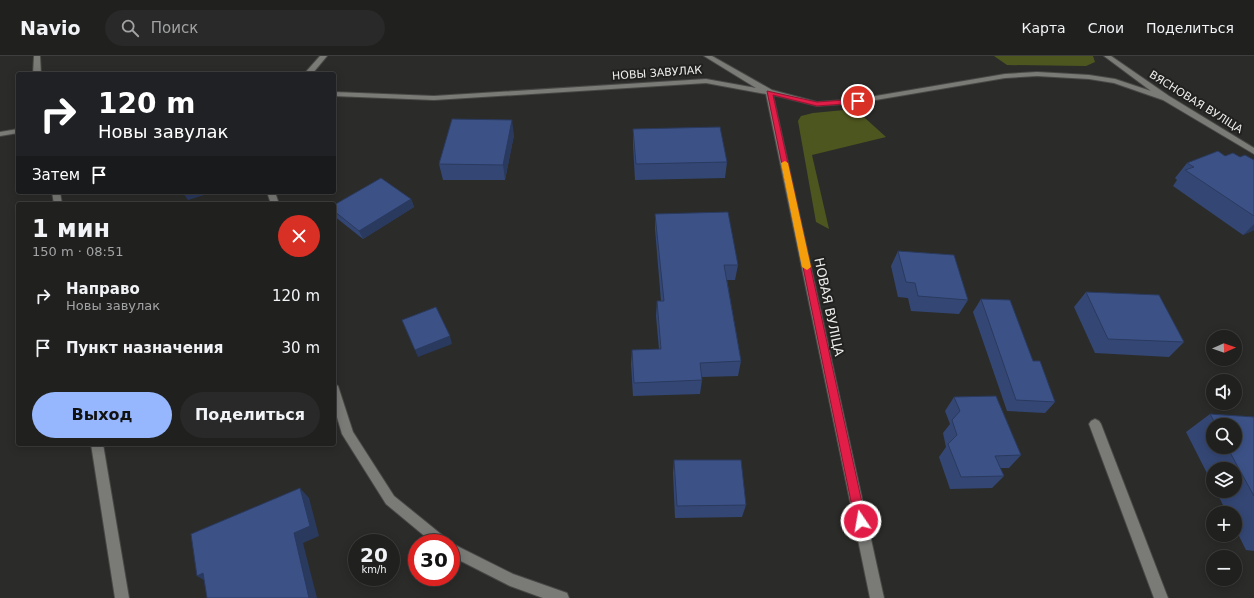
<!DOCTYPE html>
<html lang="ru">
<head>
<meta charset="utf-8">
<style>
  body { margin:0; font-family:"DejaVu Sans",sans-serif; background:#282928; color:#f1f3f6; height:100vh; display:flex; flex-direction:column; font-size:15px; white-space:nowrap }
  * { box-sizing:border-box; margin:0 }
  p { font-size:13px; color:#a2a3a4 }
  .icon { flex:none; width:22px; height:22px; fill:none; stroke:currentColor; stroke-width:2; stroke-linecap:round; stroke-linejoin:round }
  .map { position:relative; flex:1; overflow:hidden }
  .drawer { position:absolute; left:16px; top:146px; width:320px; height:244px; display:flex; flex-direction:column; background:#20211f; border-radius:4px; box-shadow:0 2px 10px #0003,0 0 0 1px #3d3e3d }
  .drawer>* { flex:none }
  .guide { position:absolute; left:16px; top:16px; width:320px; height:122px; border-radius:4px; box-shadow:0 2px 10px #0003,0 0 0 1px #3d3e3d; background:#202124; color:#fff; overflow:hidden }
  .needle { width:26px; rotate:88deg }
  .controls { position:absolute; left:1206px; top:274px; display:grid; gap:8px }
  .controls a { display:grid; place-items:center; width:36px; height:36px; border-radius:50%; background:#20211f; box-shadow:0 2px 10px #0003,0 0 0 1px #3d3e3d; font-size:20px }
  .speed { position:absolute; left:348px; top:478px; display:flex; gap:8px; font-size:20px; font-weight:700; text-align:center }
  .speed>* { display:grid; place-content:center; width:52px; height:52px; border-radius:50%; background:#20211f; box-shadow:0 2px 10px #0003,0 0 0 1px #3d3e3d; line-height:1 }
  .speed small { font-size:10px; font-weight:400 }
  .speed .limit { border:6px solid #d22; background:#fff; color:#111 }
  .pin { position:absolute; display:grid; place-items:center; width:34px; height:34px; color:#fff; margin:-17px; border:2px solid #fff; border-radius:50%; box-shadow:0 1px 4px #0007 }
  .me { position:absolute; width:44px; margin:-22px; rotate:348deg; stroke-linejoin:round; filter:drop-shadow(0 0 3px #0008) }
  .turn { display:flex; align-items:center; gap:14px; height:84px; padding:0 16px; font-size:18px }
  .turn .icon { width:52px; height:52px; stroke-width:2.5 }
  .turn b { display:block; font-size:28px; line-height:34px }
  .then { display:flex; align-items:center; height:38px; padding:0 16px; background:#0003; gap:8px; font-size:15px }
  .round { display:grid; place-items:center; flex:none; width:42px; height:42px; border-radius:21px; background:#282928 }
  .head { display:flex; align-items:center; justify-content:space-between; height:68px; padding:0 16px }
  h1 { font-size:24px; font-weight:700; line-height:30px }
  .action { display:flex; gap:8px; margin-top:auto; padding:8px 16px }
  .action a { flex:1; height:46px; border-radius:24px; background:#96b6fd; color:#111; font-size:16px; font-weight:700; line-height:46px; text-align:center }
  .action a+a { background:#282928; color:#f1f3f6 }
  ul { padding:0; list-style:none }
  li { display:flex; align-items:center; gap:12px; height:52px; padding:0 16px }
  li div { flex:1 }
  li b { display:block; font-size:15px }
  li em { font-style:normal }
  header { display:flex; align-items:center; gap:24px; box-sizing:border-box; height:56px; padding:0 20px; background:#20211f; border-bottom:1px solid #3d3e3d }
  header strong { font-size:19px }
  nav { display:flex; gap:22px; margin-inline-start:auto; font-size:14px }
  .search { width:280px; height:36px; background:#282928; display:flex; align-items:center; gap:10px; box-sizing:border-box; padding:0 14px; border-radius:22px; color:#a2a3a4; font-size:15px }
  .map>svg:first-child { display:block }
  .green { fill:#4e561f }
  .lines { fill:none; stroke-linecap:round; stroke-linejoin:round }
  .service-casing { stroke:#484846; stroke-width:2 }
  .minor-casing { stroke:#484846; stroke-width:2 }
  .service { fill:#7a7b77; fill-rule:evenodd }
  .minor { fill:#7a7b77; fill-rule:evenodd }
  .wall { fill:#344774; fill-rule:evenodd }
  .shaded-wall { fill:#2a395e }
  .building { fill:#3c5287; stroke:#2a395e }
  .route { fill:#e11d48; stroke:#92132f }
  .slow { fill:#f59e0b }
  .labels { text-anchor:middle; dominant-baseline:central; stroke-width:4; stroke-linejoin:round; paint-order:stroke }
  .far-street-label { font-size:11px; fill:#ededeb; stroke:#21221f }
  .street-label { font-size:13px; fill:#ededeb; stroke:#21221f }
</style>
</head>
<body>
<header>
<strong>Navio</strong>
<div class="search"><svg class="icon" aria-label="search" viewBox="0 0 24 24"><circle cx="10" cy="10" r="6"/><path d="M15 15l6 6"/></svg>Поиск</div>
<nav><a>Карта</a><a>Слои</a><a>Поделиться</a></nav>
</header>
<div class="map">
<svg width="1254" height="542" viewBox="0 0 1254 542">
  <rect width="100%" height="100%" fill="#2b2c29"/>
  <path class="green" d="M994,0h99l2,6 -9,4 -79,-1z
    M855,53l31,28 -74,18 17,74 -13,-7 -18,-101 3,-5 12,-3z"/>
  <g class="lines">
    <g class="service-casing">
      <path id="service" d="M320,0h7l-15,18h-8z
        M267,136h8l4,12h-8z
        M334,328l4,2 1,3 14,43 41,64 53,43 2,4h-16l-47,-39 -44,-70 -8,-27z
        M1095,363l4,2 2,3 67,174h-14l-65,-174 2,-3z
        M450,487h1l62,31 54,19 2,5h-26l-33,-12 -59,-30z"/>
    </g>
    <g class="minor-casing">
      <path id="minor" d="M34,0h6l1,18h-8z
        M704,0h8l60,34 45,12 41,-3 147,-25 32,-2 52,3 26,4 36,12 -47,-35h7l58,40 85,52v6l-91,-54 -49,-17 -25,-4 -52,-3 -32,2 -147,25 -41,3 -44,-11 111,503h-14l-104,-504 -60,-11 -272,17 -100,-4v-4l100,4 272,-17 50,9z
        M18,73v4l-18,3v-4z
        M52,136h8l2,12h-8z
        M91,388h12l26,154h-14z"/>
    </g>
    <use href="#service" class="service"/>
    <use href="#minor" class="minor"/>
  </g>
  <path class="wall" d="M633,73l94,33 -2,16 -90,2 -2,-35z
    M514,79l-9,45h-62l-4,-16z
    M1225,100l15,1 14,3v70l-11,5 -70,-49 4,-6 -2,-2 12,-15z
    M411,143l3,8 -51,32 -29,-23v-11z
    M655,158l83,51 -3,15h-8l14,81 -3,15 -36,1v3l-2,14 -67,2 -2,-32 1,-14 27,-1 -3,-33 1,-15h4l-6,-72z
    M898,195l70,49 -9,14 -48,-3 -3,-13 -10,-1 -7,-31z
    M1086,236l98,50 -15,15 -74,-4 -21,-46z
    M981,243l52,62 22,41 -10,11 -38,-2 -34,-99z
    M954,341l67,58 -12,13h-9l4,8 -12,12 -42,1 -11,-32 7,-10 -3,-14 7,-9 -5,-13z
    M1210,358l44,3v134l-8,-1 -11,-22v-15h-8l-11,-22h19v-22h-22v16l-27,-53zM1213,369h22v22h-22z
    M674,404l72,45 -4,12 -67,1 -2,-45z"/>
  <path class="shaded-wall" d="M512,64l2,15 -9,45 -2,-15z
    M182,136h32l-26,8z
    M411,143l3,8 -51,32 -4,-8z
    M1254,168v6l-11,5z
    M450,280l2,8 -34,13 -3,-7z
    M300,432l9,10 10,38 -16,7 14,55h-8l-15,-65z
    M203,517l7,11 -13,-8z"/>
  <path class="building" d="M452,63l60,1 -9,45 -64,-1z
    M720,71l7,35 -91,2 -3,-35z
    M1218,95l7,5 8,-3 7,4 5,-2 9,5v56l-69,-46 9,-3 -7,-4z
    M381,122l30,21 -52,32 -25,-20v-6z
    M728,156l10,53h-14l17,96 -41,2 2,17 -68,3 -2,-33 29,-1 -4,-48h7l-9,-87z
    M898,195l56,4 14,45 -50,-4 -3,-13 -9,-1z
    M1086,236l73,3 25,47 -76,-3z
    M981,243l29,1 23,61h7l15,41 -39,-2z
    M436,251l14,29 -35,14 -13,-30z
    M996,340l25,59 -26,1 9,20 -43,1 -13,-33 9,-9 -5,-15 8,-9 -6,-14z
    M1210,358l44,3v79l-27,-49h8v-22h-19z
    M674,404h67l5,45 -69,1z
    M300,432l10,38 -16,7 15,65h-102l-4,-25 -6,3 -6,-42z"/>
  <path class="route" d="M767,35l50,11 41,-3 4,2 -4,2 -41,3 -44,-11 93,426 -1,4 -4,2 -4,-2 -2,-4z"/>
  <path class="slow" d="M785,105l3,2 23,104 -4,3 -5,-3 -21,-104z"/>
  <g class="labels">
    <g class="far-street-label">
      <text transform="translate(657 17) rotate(-4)">НОВЫ ЗАВУЛАК</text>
      <text transform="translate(1196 46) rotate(32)">ВЯСНОВАЯ ВУЛІЦА</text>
    </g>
    <g class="street-label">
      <text transform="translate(829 251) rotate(78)">НОВАЯ ВУЛІЦА</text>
    </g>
  </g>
</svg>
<div class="controls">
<a><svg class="needle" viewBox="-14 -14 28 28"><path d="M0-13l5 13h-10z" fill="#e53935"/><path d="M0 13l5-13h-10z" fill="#a2a3a4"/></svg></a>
<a><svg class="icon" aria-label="sound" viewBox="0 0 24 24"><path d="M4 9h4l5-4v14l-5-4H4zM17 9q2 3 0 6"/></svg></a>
<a><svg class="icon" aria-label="search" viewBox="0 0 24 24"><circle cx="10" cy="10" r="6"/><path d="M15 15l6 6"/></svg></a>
<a><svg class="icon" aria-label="layers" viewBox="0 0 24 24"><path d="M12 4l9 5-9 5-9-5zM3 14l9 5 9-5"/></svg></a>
<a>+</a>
<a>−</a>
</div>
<div class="speed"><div>20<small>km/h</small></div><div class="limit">30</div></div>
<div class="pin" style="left:858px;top:45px;background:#d93025"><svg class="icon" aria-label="arrive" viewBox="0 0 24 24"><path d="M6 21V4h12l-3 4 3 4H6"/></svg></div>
<svg class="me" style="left:861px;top:465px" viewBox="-20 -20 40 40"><circle r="17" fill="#e11d48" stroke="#fff" stroke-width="3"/><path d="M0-11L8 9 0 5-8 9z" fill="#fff"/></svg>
<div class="guide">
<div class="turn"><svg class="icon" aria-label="right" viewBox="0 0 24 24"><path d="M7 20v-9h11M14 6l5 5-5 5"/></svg><div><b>120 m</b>Новы завулак</div></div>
<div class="then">Затем<svg class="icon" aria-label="arrive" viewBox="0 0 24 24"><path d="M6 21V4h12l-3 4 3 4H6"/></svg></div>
</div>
<section class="drawer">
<div class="head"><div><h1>1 мин</h1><p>150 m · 08:51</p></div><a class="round" style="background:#d93025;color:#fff"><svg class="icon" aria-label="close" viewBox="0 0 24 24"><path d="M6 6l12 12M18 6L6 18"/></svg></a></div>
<ul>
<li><svg class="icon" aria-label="right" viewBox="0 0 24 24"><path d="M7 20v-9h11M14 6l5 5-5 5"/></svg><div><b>Направо</b><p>Новы завулак</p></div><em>120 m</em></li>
<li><svg class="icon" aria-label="arrive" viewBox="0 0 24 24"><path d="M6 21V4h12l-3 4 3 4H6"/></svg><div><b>Пункт назначения</b></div><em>30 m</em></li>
</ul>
<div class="action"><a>Выход</a><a>Поделиться</a></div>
</section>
</div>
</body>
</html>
